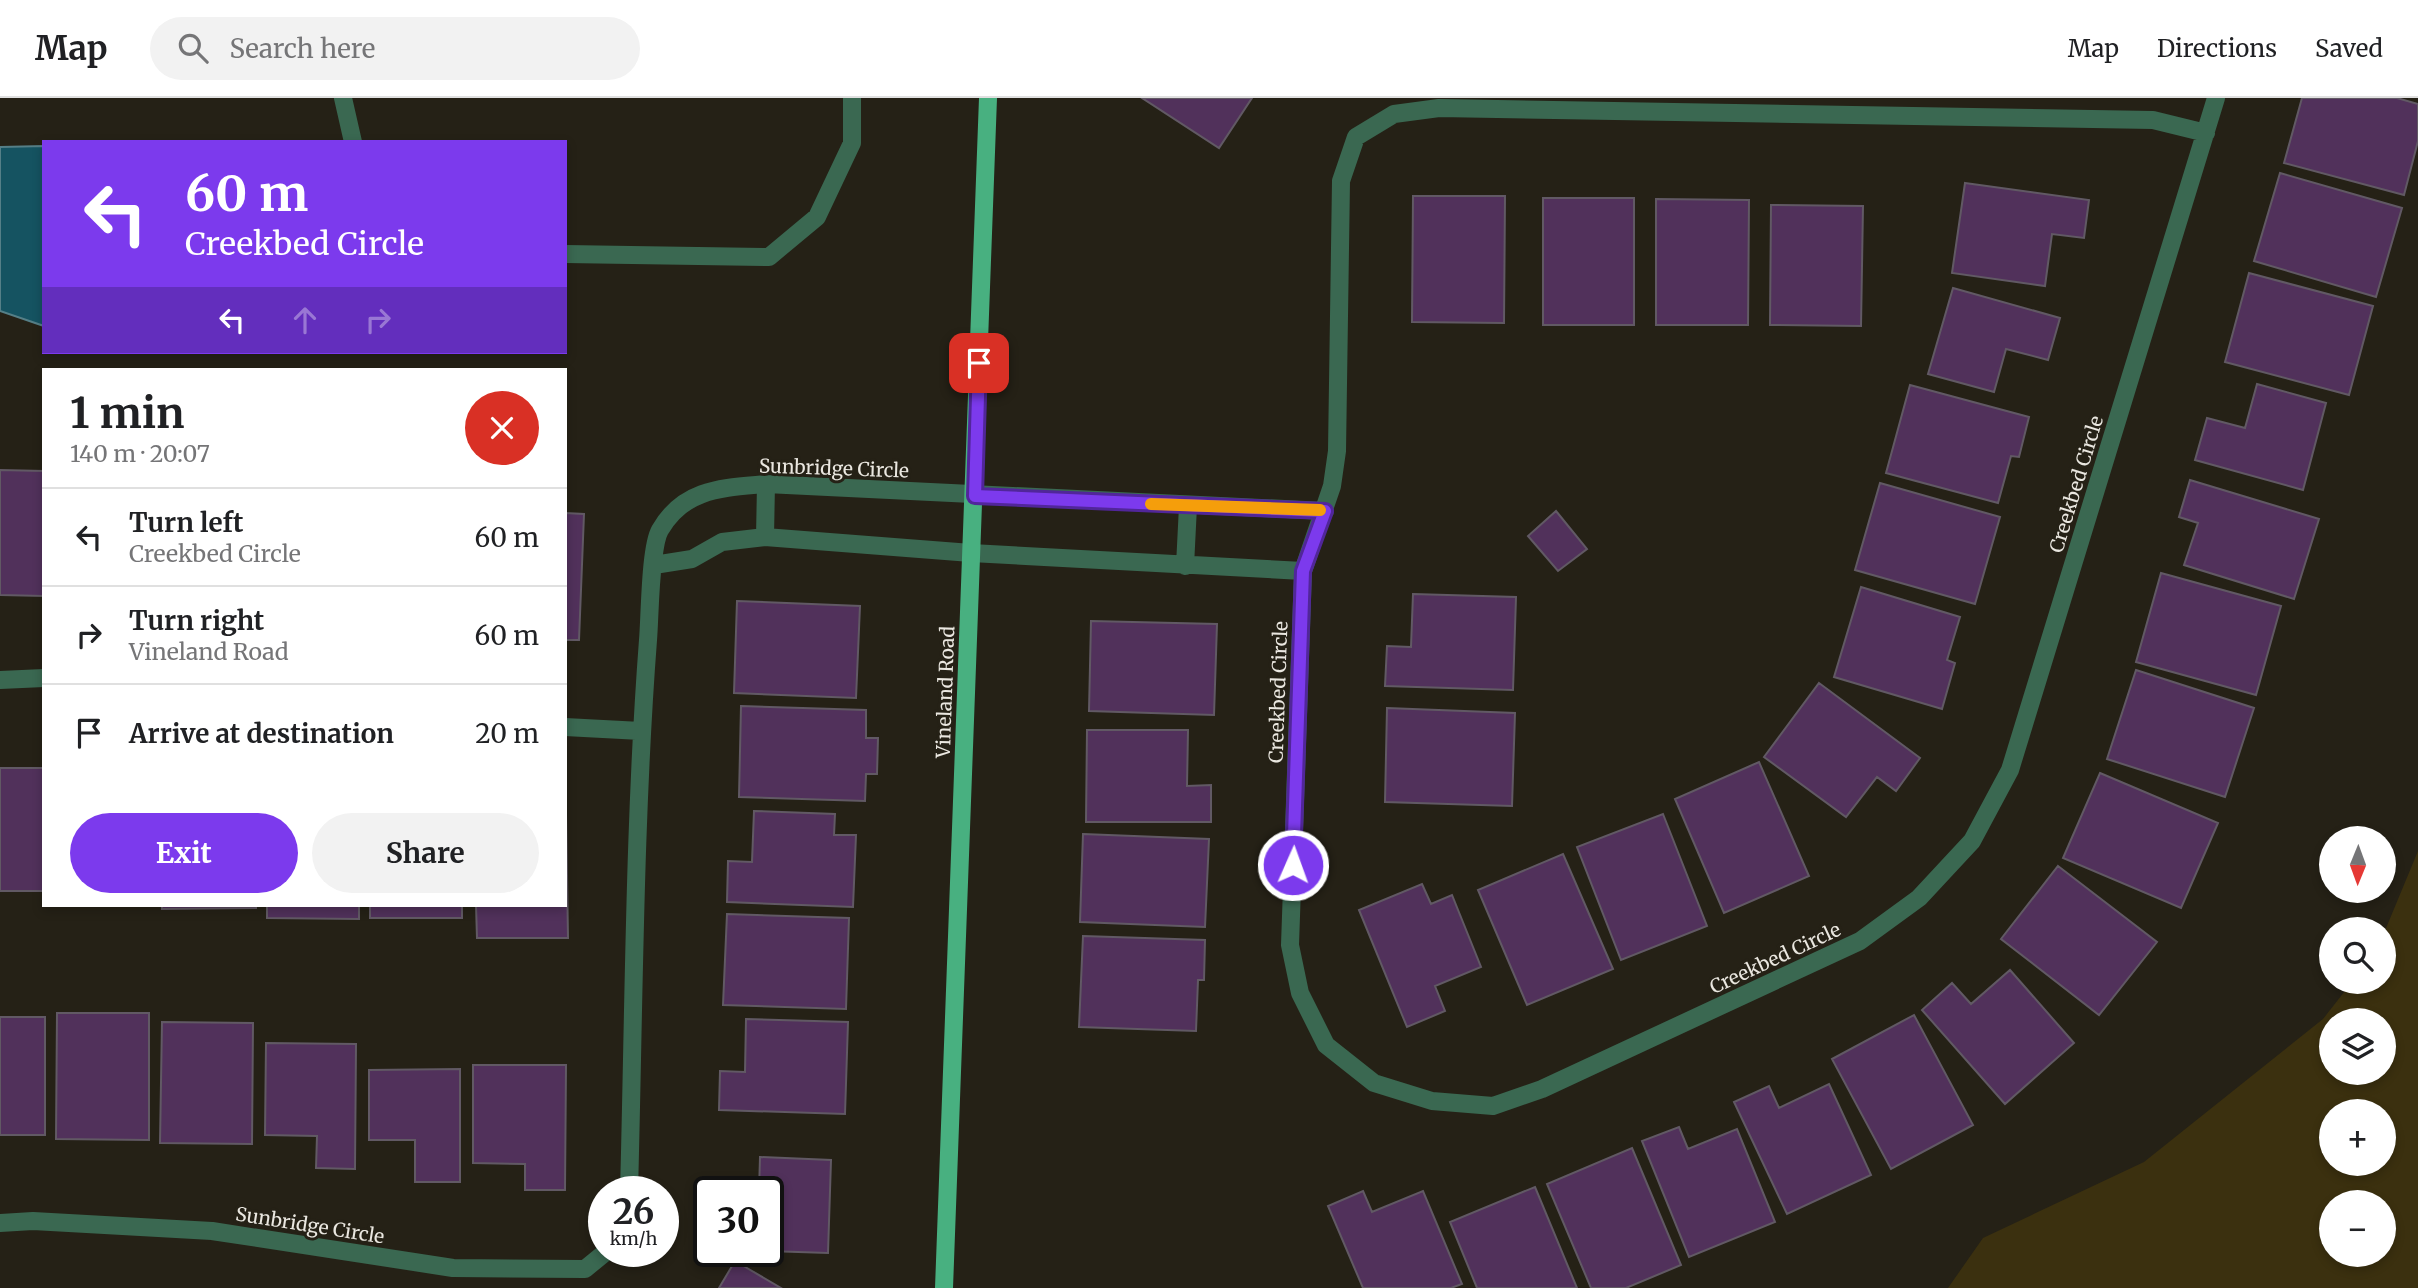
<!DOCTYPE html>
<html lang="en">
<head>
<meta charset="utf-8">
<style>
  body { margin:0; font-family:Merriweather,serif; background:#f2f2f2; color:#202124; height:100vh; display:flex; flex-direction:column; font-size:26px; white-space:nowrap }
  * { box-sizing:border-box; margin:0 }
  p { font-size:23px; color:#757577 }
  .icon { flex:none; width:38px; height:38px; fill:none; stroke:currentColor; stroke-width:2; stroke-linecap:round; stroke-linejoin:round }
  .map { position:relative; flex:1; overflow:hidden }
  .details { position:absolute; left:42px; top:270px; width:525px; height:539px; display:flex; flex-direction:column; background:#fff; border-radius:0px; box-shadow:0 4px 10px #0003 }
  .details>* { flex:none }
  .top-card { position:absolute; left:42px; top:42px; width:525px; height:214px; border-radius:0px; box-shadow:0 4px 10px #0003; background:#7c3aed; color:#fff; overflow:hidden }
  .needle { width:46px; rotate:181deg }
  .tools { position:absolute; left:2319px; top:728px; display:grid; gap:14px }
  .tools a { display:grid; place-items:center; width:77px; height:77px; border-radius:50%; background:#fff; box-shadow:0 4px 10px #0003; font-size:35px }
  .speed { position:absolute; left:588px; top:1078px; display:flex; gap:14px; font-size:35px; font-weight:700; text-align:center }
  .speed>* { display:grid; place-content:center; width:91px; height:91px; border-radius:50%; background:#fff; box-shadow:0 4px 10px #0003; line-height:1 }
  .speed small { font-size:18px; font-weight:400 }
  .speed .limit { border:4px solid #111; border-radius:10px; background:#fff; color:#111 }
  .pin { position:absolute; display:grid; place-items:center; width:60px; height:60px; color:#fff; margin:-30px; border-radius:14px; box-shadow:0 4px 10px #0006 }
  .me { position:absolute; width:77px; margin:-38px; rotate:2deg; stroke-linejoin:round; filter:drop-shadow(0 0 5px #0008) }
  .turn { display:flex; align-items:center; gap:24px; height:147px; padding:0 28px; font-size:32px }
  .turn .icon { width:91px; height:91px; stroke-width:2.5 }
  .turn b { display:block; font-size:49px; line-height:60px }
  .lanes { display:flex; align-items:center; height:66px; padding:0 28px; background:#0003; justify-content:center; gap:35px; direction:ltr }
  .lanes .off { opacity:.35 }
  .round { display:grid; place-items:center; flex:none; width:74px; height:74px; border-radius:37px; background:#f2f2f2 }
  .summary { display:flex; align-items:center; justify-content:space-between; height:119px; padding:0 28px }
  h1 { font-size:42px; font-weight:700; line-height:52px }
  .primary-button { display:flex; gap:14px; margin-top:auto; padding:14px 28px }
  .primary-button a { flex:1; height:80px; border-radius:42px; background:#7c3aed; color:#fff; font-size:28px; font-weight:700; line-height:80px; text-align:center }
  .primary-button a+a { background:#f2f2f2; color:#202124 }
  ul { padding:0; list-style:none }
  li { display:flex; align-items:center; gap:21px; height:98px; padding:0 28px; border-top:2px solid #e0e0e0 }
  li div { flex:1 }
  li b { display:block; font-size:26px }
  li em { font-style:normal }
  header { display:flex; align-items:center; gap:42px; box-sizing:border-box; height:98px; padding:0 35px; background:#fff; border-bottom:2px solid #e0e0e0 }
  header strong { font-size:33px }
  nav { display:flex; gap:38px; margin-inline-start:auto; font-size:24px }
  .search { width:490px; height:63px; background:#f2f2f2; display:flex; align-items:center; gap:18px; box-sizing:border-box; padding:0 24px; border-radius:38px; color:#757577; font-size:26px }
  .map>svg:first-child { display:block }
  .green { fill:#3b300f; fill-rule:evenodd }
  .water { fill:#155361; stroke:#557f87; stroke-width:2 }
  .building { fill:#51315b; stroke:#615964; stroke-width:2 }
  .lines { fill:none; stroke-linecap:round; stroke-linejoin:round }
  .minor { stroke:#3a6851; stroke-width:18 }
  .major { stroke:#48b080; stroke-width:18 }
  .route-casing { stroke:#51269a; stroke-width:18 }
  .route { stroke:#7c3aed; stroke-width:12 }
  .slow { stroke:#f59e0b; stroke-width:12 }
  .labels { text-anchor:middle; dominant-baseline:central; stroke-width:6; stroke-linejoin:round; paint-order:stroke }
  .street-label { font-size:19px; fill:#eae7e0; stroke:#252116 }
</style>
</head>
<body>
<header>
<strong>Map</strong>
<div class="search"><svg class="icon" aria-label="search" viewBox="0 0 24 24"><circle cx="10" cy="10" r="6"/><path d="M15 15l6 6"/></svg>Search here</div>
<nav><a>Map</a><a>Directions</a><a>Saved</a></nav>
</header>
<div class="map">
<svg width="2418" height="1190" viewBox="0 0 2418 1190">
  <rect width="100%" height="100%" fill="#252116"/>
  <path class="green" d="M2418,753v437h-470l35,-50 161,-76 179,-143 29,-37h32v-49zM2331,922h53v53h-53zM2331,1013h53v53h-53zM2384,1104v53h-53v-53z"/>
  <path class="water" d="M44,48v180l-44,-15v-164z"/>
  <path class="building" d="M1142,0h110l-33,50z
    M2302,0h95l21,6v37l-14,54 -120,-32z
    M2280,75l122,35 -26,89 -122,-36z
    M1965,85l124,17 -5,38 -32,-4 -7,52 -93,-13z
    M1413,98h92l-1,127 -92,-1z
    M1543,100h91v127h-91z
    M1656,101l93,1 -1,125h-92z
    M1771,107l92,1 -2,120 -91,-1z
    M2249,175l124,33 -24,89 -124,-33z
    M1953,190l107,30 -12,42 -42,-11 -12,43 -66,-18z
    M2257,286l69,19 -23,87 -108,-30 12,-42 38,10z
    M1910,287l119,32 -10,40 -8,-1 -13,47 -112,-30z
    M0,372l44,1v125l-44,-1z
    M2190,382l129,39 -25,80 -110,-34 14,-42 -19,-6z
    M1880,385l120,34 -25,87 -120,-34z
    M1556,413l31,38 -29,22 -30,-35z
    M565,415l19,1 -5,126h-14z
    M2161,475l120,33 -25,89 -120,-33z
    M1861,489l99,30 -13,43 8,3 -13,46 -108,-32z
    M1413,496l103,3 -3,93 -128,-4 2,-40 24,1z
    M737,503l123,5 -4,92 -122,-5z
    M1091,523l126,3 -3,91 -125,-4z
    M2136,572l118,38 -29,89 -118,-38z
    M1819,585l101,75 -24,33 -19,-14 -31,40 -82,-60z
    M741,608l125,4v28h12l-1,36h-11l-1,27 -126,-4z
    M1387,610l128,5 -3,93 -127,-4z
    M1087,632h101l-1,56 24,-1v37h-125z
    M1759,664l50,114 -85,37 -49,-114z
    M0,670h44v123h-44z
    M2100,675l118,50 -37,85 -118,-50z
    M754,713l81,3 -1,21h22l-3,72 -126,-5 1,-41 24,1z
    M566,715l2,125h-91l-1,-33h89z
    M1663,716l44,112 -86,34 -44,-113z
    M1083,736l126,5 -4,88 -125,-5z
    M1563,756l50,115 -86,36 -49,-115z
    M2058,768l99,76 -58,73 -98,-76z
    M1422,786l9,20 21,-9 29,72 -46,19 10,25 -38,16 -48,-117z
    M162,807h94v3l-94,1z
    M267,807h92v14l-92,-1z
    M370,807h92v13h-92z
    M727,816l122,4 -3,91 -123,-4z
    M1083,838l122,4 -1,40h-6l-2,51 -117,-4z
    M2010,872l64,73 -69,61 -83,-94 30,-27 19,21z
    M57,915h92v127l-93,-1z
    M1914,917l59,110 -82,44 -59,-110z
    M0,919h45v118h-45z
    M746,921l102,3 -3,92 -126,-4 1,-39 25,1z
    M162,924l91,1 -1,121 -92,-1z
    M266,945l90,1 -1,125 -39,-1 1,-32 -52,-1z
    M473,967h93l-1,125h-40v-26l-52,-1z
    M460,971v113h-45v-42h-46v-70z
    M1829,986l42,91 -84,39 -53,-112 35,-16 10,22z
    M1679,1029l9,22 49,-20 38,93 -86,35 -47,-116z
    M1632,1050l49,117 -55,23h-35l-44,-104z
    M760,1059l71,3 -3,93 -60,-2v-59h-9z
    M1535,1089l42,101h-100l-27,-66z
    M1363,1093l9,21 51,-21 39,93 -11,4h-88l-35,-82z
    M735,1163l46,27h-62z"/>
  <g class="lines">
    <path class="minor" d="M343,0l10,44
      M2206,35l-53,-13 -714,-12 -45,6 -38,23 -15,44 -4,270 -5,35 -29,85 -13,374 10,48 26,52 48,38 58,18 61,5 49,-17 318,-148 59,-43 53,-57 38,-71 206,-672
      M565,156l204,3 48,-40 35,-74v-45
      M765,439l1,-53
      M654,467l38,-6 30,-17 43,-5 206,16 332,18
      M1185,468l3,-60
      M0,582l44,-2
      M565,629l76,4
      M629,1094c5,-184 5,-368 19,-552 2,-23 2,-93 12,-110 24,-42 63,-42 106,-46l559,27
      M0,1125l33,-2 179,10 241,37 132,1 22,-18"/>
    <path class="major" d="M944,1190l44,-1190"/>
  </g>
  <g class="lines">
    <g class="route-casing">
      <path id="route" d="M979,265l-4,133 350,15 -22,60 -10,294"/>
    </g>
    <use href="#route" class="route"/>
    <path class="slow" d="M1151,406l169,6"/>
  </g>
  <g class="labels">
    <g class="street-label">
      <text transform="translate(834 370) rotate(2)">Sunbridge Circle</text>
      <text transform="translate(2076 386) rotate(-73)">Creekbed Circle</text>
      <text transform="translate(945 594) rotate(-88)">Vineland Road</text>
      <text transform="translate(1278 594) rotate(-88)">Creekbed Circle</text>
      <text transform="translate(1775 860) rotate(-25)">Creekbed Circle</text>
      <text transform="translate(310 1127) rotate(9)">Sunbridge Circle</text>
    </g>
  </g>
</svg>
<div class="tools">
<a><svg class="needle" viewBox="-14 -14 28 28"><path d="M0-13l5 13h-10z" fill="#e53935"/><path d="M0 13l5-13h-10z" fill="#757577"/></svg></a>
<a><svg class="icon" aria-label="search" viewBox="0 0 24 24"><circle cx="10" cy="10" r="6"/><path d="M15 15l6 6"/></svg></a>
<a><svg class="icon" aria-label="layers" viewBox="0 0 24 24"><path d="M12 4l9 5-9 5-9-5zM3 14l9 5 9-5"/></svg></a>
<a>+</a>
<a>−</a>
</div>
<div class="speed"><div>26<small>km/h</small></div><div class="limit">30</div></div>
<div class="pin" style="left:979px;top:265px;background:#d93025"><svg class="icon" aria-label="arrive" viewBox="0 0 24 24"><path d="M6 21V4h12l-3 4 3 4H6"/></svg></div>
<svg class="me" style="left:1293px;top:767px" viewBox="-20 -20 40 40"><circle r="17" fill="#7c3aed" stroke="#fff" stroke-width="3"/><path d="M0-11L8 9 0 5-8 9z" fill="#fff"/></svg>
<div class="top-card">
<div class="turn"><svg class="icon" aria-label="left" viewBox="0 0 24 24"><path d="M17 20v-9H6M10 6l-5 5 5 5"/></svg><div><b>60 m</b>Creekbed Circle</div></div>
<div class="lanes"><svg class="icon" aria-label="left" viewBox="0 0 24 24"><path d="M17 20v-9H6M10 6l-5 5 5 5"/></svg><svg class="icon off" aria-label="ahead" viewBox="0 0 24 24"><path d="M12 20V5M6 11l6-6 6 6"/></svg><svg class="icon off" aria-label="right" viewBox="0 0 24 24"><path d="M7 20v-9h11M14 6l5 5-5 5"/></svg></div>
</div>
<section class="details">
<div class="summary"><div><h1>1 min</h1><p>140 m · 20:07</p></div><a class="round" style="background:#d93025;color:#fff"><svg class="icon" aria-label="close" viewBox="0 0 24 24"><path d="M6 6l12 12M18 6L6 18"/></svg></a></div>
<ul>
<li><svg class="icon" aria-label="left" viewBox="0 0 24 24"><path d="M17 20v-9H6M10 6l-5 5 5 5"/></svg><div><b>Turn left</b><p>Creekbed Circle</p></div><em>60 m</em></li>
<li><svg class="icon" aria-label="right" viewBox="0 0 24 24"><path d="M7 20v-9h11M14 6l5 5-5 5"/></svg><div><b>Turn right</b><p>Vineland Road</p></div><em>60 m</em></li>
<li><svg class="icon" aria-label="arrive" viewBox="0 0 24 24"><path d="M6 21V4h12l-3 4 3 4H6"/></svg><div><b>Arrive at destination</b></div><em>20 m</em></li>
</ul>
<div class="primary-button"><a>Exit</a><a>Share</a></div>
</section>
</div>
</body>
</html>
